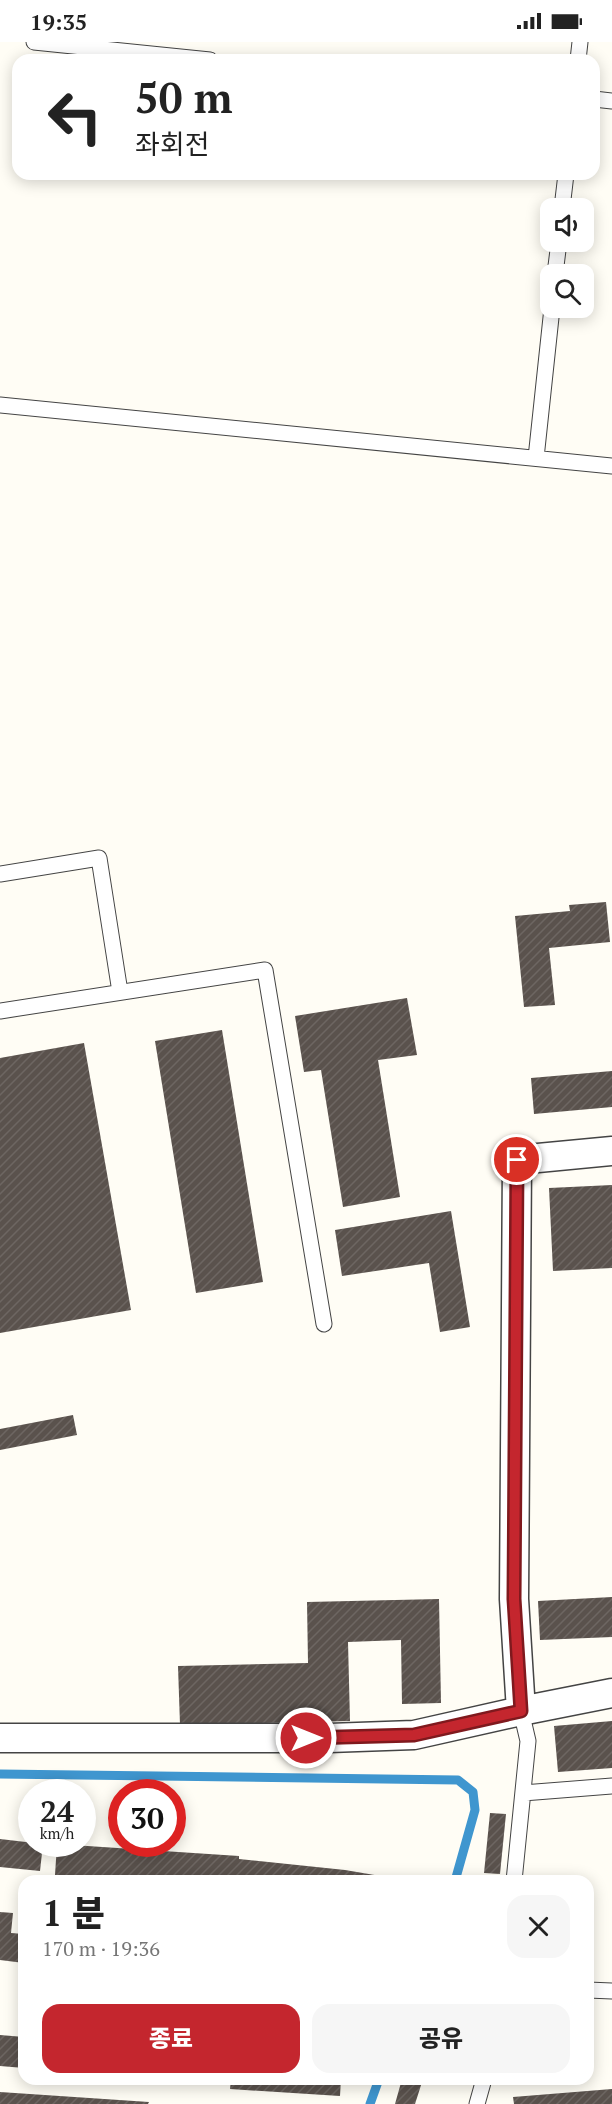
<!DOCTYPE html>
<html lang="ko">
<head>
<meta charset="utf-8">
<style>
  body { margin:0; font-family:"PT Serif","Noto Sans KR",serif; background:#f6f6f6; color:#222; height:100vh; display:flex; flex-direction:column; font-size:22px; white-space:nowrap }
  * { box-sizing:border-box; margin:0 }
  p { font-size:20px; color:#767676 }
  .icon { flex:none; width:33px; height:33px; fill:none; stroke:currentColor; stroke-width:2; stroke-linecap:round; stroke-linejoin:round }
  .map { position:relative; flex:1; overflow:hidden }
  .panel { position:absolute; left:18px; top:1833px; width:576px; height:210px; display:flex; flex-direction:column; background:#fff; border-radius:18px; box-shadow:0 3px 15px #0003 }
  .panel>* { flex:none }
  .top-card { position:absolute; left:12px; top:12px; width:588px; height:126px; border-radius:18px; box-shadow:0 3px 15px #0003; background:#fff; color:#222; overflow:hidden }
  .fabs { position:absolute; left:540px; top:156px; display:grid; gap:12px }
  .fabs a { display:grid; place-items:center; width:54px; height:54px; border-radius:12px; background:#fff; box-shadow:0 3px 15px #0003; font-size:30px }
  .speed { position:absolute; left:18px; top:1737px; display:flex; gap:12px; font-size:30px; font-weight:700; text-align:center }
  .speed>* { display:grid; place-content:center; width:78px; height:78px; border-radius:50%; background:#fff; box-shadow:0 3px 15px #0003; line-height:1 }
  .speed small { font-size:15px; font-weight:400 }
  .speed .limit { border:9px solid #d22; background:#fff; color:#111 }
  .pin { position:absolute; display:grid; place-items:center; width:51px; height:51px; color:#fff; margin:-26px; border:3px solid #fff; border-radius:50%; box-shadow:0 2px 6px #0007 }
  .me { position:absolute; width:66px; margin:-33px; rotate:90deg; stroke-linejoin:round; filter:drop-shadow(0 0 4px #0008) }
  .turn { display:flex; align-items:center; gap:21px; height:126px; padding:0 24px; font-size:27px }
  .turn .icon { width:78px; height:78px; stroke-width:2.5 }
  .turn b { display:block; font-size:42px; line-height:51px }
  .round { display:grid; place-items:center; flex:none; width:63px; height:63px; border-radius:18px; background:#f6f6f6 }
  .summary { display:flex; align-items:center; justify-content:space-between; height:102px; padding:0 24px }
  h1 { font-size:36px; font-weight:800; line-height:45px }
  .primary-button { display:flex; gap:12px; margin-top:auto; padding:12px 24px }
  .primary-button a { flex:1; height:69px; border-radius:18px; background:#c4262e; color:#fff; font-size:24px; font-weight:800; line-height:69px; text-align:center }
  .primary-button a+a { background:#f6f6f6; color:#222 }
  .status { display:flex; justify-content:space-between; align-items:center; height:42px; padding:0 30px; background:#fff; direction:ltr }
  .status svg { height:16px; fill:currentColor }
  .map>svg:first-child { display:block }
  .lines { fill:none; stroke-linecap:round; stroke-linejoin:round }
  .stream { stroke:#3f96cf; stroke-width:9 }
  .building { fill:url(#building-hatch) }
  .lane-casing { stroke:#444; stroke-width:17 }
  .street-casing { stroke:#444; stroke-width:31 }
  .lane { stroke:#fff; stroke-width:15 }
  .street { stroke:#fff; stroke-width:28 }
  .route-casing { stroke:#7f191e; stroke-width:15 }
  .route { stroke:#c4262e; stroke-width:10 }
</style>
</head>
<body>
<div class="status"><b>19:35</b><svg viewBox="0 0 49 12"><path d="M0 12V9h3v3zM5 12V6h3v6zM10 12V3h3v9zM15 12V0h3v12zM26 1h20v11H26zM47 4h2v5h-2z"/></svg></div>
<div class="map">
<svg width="612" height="2062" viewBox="0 0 612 2062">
  <defs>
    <pattern id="building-hatch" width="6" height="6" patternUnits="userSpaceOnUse" patternTransform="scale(1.5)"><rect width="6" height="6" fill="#5a524d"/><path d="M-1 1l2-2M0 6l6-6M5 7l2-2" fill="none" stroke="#6d6662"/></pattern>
  </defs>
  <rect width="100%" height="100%" fill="#fffdf5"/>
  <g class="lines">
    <path class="stream" d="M0,1732l458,6 15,12 2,18 -20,71
      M370,2062l9,-25"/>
  </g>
  <path class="building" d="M606,860l4,40 -61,6 6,57 -31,2 -9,-91 55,-5 -1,-6z
    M407,956l10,57 -39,5 22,137 -57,10 -22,-137 -17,2 -9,-56z
    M222,988l41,252 -67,11 -41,-252z
    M84,1001l47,267 -131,23v-275z
    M612,1029v36l-78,7 -3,-36z
    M612,1143v83l-59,3 -4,-83z
    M451,1169l19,116 -30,5 -11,-69 -87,13 -7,-46z
    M73,1373l4,20 -77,15v-21z
    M612,1555v40l-72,3 -2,-39z
    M439,1557l2,104 -39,1 -1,-64 -53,2 2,79 -170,4 -2,-59 130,-3 -1,-61z
    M612,1679v47l-54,4 -4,-46z
    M490,1771l16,1 -6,60 -16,-1z
    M0,1797l43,5 -3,27 -40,-4z
    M57,1802l182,12v3l106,11 65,11h-270l-85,-6z
    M0,1870l13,1 -2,20 13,1v29l-24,-3z
    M0,1993l24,2v31l-24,-2z
    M188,2037h36v5l-36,-3z
    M231,2037h110l-1,17 -110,-7z
    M402,2037h21l-8,25h-20z
    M612,2047v15h-98l-1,-7z
    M0,2050l149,10 -1,2h-148z"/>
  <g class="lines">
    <g class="lane-casing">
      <path id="lane" d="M34,0l176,18
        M578,18l2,-18
        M594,57l18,2
        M562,166l4,-34
        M555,232l4,-32
        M0,363l612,61
        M536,416l16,-150
        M0,832l99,-16 21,134
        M0,969l265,-41 59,354
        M523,1751l89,-7
        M514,1839l14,-140 -7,-30
        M588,1948l24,1
        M477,2062l7,-25"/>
    </g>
    <g class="street-casing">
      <path id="street" d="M521,1669l-7,-112 3,-439 95,-9
        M0,1696h329l85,-3 107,-24 91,-18"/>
    </g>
    <use href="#lane" class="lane"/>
    <use href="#street" class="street"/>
  </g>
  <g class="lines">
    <g class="route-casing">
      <path id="route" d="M306,1696l108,-3 107,-24 -7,-112 3,-439"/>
    </g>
    <use href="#route" class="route"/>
  </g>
</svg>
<div class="fabs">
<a><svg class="icon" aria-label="sound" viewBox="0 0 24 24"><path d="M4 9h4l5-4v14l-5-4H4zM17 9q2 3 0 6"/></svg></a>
<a><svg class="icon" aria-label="search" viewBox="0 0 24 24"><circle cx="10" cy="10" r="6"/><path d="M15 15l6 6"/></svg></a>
</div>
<div class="speed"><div>24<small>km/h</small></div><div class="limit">30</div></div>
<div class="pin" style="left:517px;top:1118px;background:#d93025"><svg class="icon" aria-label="arrive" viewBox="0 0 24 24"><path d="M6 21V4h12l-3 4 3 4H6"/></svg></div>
<svg class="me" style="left:306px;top:1696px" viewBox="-20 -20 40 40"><circle r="17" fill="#c4262e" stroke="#fff" stroke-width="3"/><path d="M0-11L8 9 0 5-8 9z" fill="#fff"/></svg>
<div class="top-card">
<div class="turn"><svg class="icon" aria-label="left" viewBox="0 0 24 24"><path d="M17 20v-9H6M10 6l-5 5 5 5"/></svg><div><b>50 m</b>좌회전</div></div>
</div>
<section class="panel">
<div class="summary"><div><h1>1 분</h1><p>170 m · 19:36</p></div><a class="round"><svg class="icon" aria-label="close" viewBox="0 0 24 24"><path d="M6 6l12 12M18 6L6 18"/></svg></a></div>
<div class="primary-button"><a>종료</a><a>공유</a></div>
</section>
</div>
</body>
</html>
